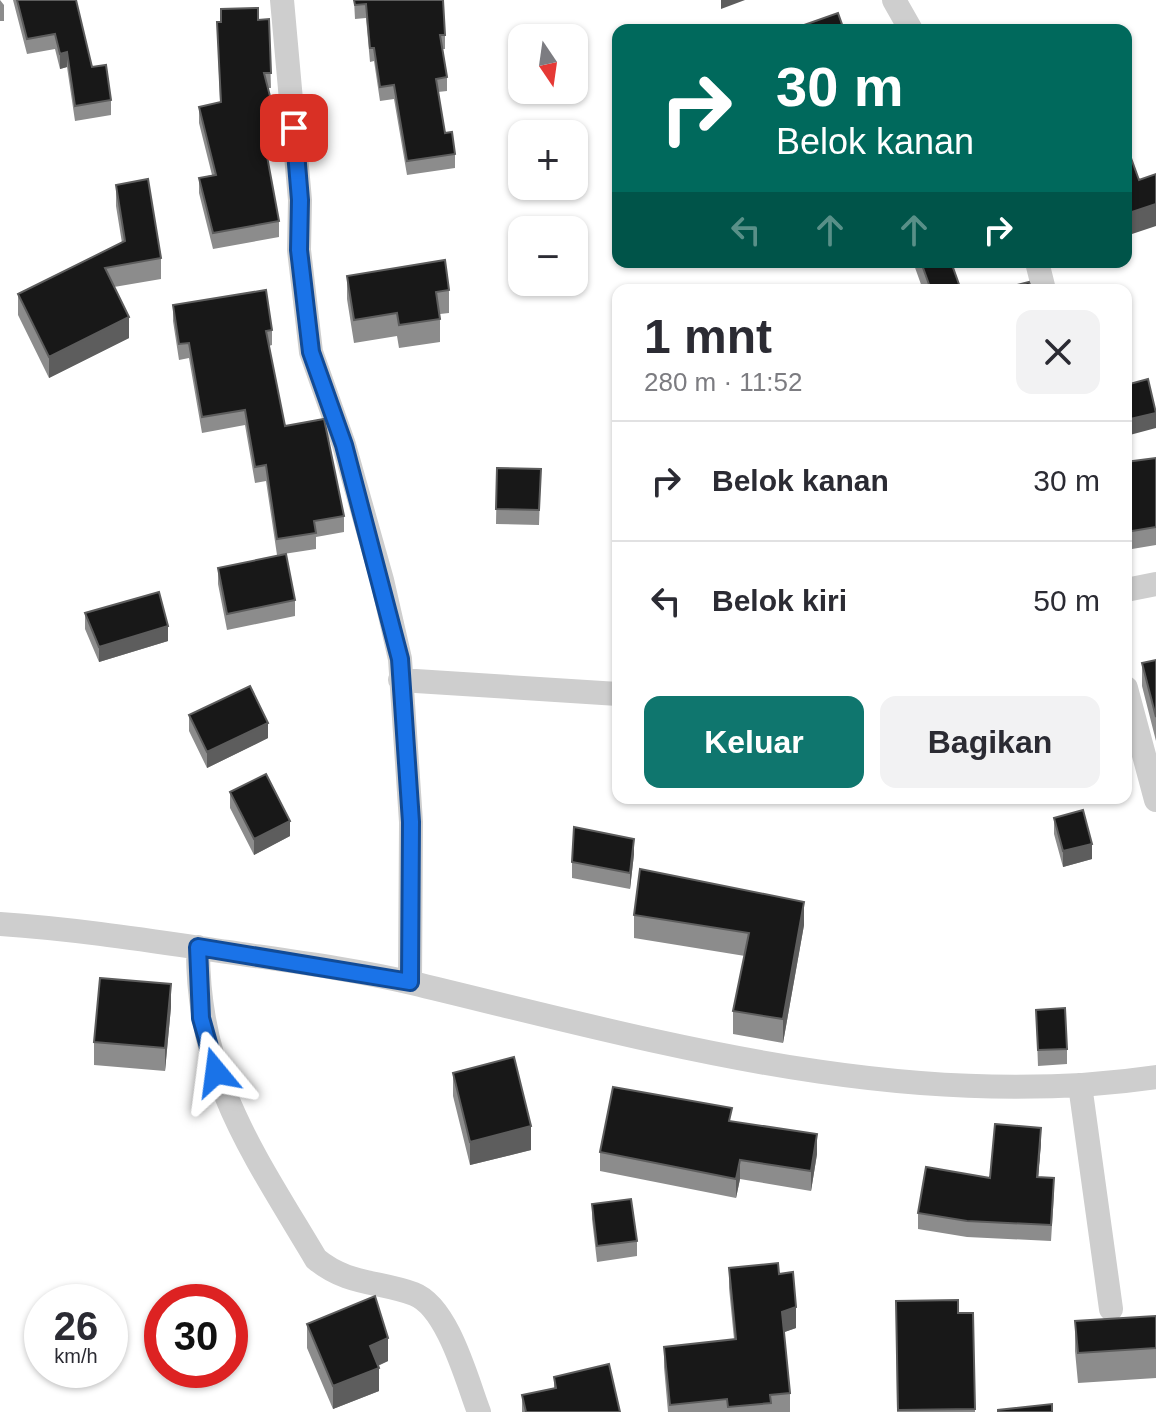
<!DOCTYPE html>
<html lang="id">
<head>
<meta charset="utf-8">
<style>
  body { margin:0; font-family:Helvetica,sans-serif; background:#f2f2f3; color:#2b2b33; height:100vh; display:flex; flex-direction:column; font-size:30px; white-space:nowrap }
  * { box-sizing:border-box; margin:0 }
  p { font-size:26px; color:#7c7c81 }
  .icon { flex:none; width:44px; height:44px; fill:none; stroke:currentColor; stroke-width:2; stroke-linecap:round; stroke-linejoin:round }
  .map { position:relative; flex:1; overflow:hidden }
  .details { position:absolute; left:612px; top:284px; width:520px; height:520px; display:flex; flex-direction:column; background:#fff; border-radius:16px; box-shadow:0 2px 6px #0004 }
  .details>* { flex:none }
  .banner { position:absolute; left:612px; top:24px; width:520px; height:244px; border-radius:16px; box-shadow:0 2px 6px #0004; background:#00695c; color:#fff; overflow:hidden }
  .needle { width:52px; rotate:167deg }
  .fabs { position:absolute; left:508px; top:24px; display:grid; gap:16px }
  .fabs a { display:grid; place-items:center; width:80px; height:80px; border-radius:16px; background:#fff; box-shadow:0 2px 6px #0004; font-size:40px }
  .speed { position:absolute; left:24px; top:1284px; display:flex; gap:16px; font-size:40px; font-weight:700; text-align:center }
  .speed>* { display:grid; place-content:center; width:104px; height:104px; border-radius:50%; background:#fff; box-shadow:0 2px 6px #0004; line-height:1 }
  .speed small { font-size:20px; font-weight:400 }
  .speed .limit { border:12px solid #d22; background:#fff; color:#111 }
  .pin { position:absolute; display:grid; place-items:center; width:68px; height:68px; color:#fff; margin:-34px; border-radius:16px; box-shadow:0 4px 12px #0006 }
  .me { position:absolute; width:88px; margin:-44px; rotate:344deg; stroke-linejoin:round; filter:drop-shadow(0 0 6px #0008) }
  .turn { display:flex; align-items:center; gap:28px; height:168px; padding:0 32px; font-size:36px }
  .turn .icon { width:104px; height:104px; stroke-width:2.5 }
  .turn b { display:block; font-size:56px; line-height:68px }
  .lanes { display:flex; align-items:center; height:76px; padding:0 32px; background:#0003; justify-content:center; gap:40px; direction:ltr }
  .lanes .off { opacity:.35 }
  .round { display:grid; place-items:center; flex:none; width:84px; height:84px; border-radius:16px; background:#f2f2f3 }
  .head { display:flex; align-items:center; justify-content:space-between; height:136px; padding:0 32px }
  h1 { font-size:48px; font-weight:600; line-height:60px }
  .primary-button { display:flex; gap:16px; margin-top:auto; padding:16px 32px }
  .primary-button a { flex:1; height:92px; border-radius:16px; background:#0f766e; color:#fff; font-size:32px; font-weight:600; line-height:92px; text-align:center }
  .primary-button a+a { background:#f2f2f3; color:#2b2b33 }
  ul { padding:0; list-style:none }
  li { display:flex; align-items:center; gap:24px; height:120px; padding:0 32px; border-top:2px solid #e1e1e2 }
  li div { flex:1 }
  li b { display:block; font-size:30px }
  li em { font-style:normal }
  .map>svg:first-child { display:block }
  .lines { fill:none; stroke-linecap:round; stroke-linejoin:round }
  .minor { stroke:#cecece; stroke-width:24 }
  .wall { fill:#8c8c8c }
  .shaded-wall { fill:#5d5d5d }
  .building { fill:#181818; stroke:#5d5d5d; stroke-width:2 }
  .route-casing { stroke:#114b97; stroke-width:20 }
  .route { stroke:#1a73e8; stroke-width:14 }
</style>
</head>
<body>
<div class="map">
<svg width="1156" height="1412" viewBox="0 0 1156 1412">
  <rect width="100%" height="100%" fill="#fff"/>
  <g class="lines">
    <path class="minor" d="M282,0l18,200 -1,50 12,102 33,93 38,135 18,79 11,163 -1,160
      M894,0l17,30
      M1037,262l7,28
      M1126,590l30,-6
      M400,680l218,14
      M1126,688l30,112
      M0,924c76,5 152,17 228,28 61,9 124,17 184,31 242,58 493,131 744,94
      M198,947c-1,130 55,206 118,312 31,26 63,22 98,35 34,13 53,87 65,118
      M1080,1085l31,224"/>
  </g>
  <path class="wall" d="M0,0l4,5v16h-4z
    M13,0h63l16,67 19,33v15l-36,6 -8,-54 -7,2 -5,-20 -28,5z
    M354,0l91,35v14h-3l5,28v14l-9,1 7,41 10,21v14l-48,7 -13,-76 -14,2 -6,-40 -4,1 -4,-44 -11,1z
    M269,19l2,69h-3l11,59 -8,2v5l-4,1 12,66v16l-66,12 -14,-56v-15l13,-3 -13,-52v-16l21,-5 -3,-80z
    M116,185l45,73v21l-47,8 15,51 -80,40 -31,-63v-21l104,-51 -6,-37z
    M913,262h38l10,28h-38z
    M347,276l102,14v23l-9,1v28l-41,6 -2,-12 -43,7 -7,-44z
    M173,305l99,25v15l-3,1 16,80 59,90v16l-28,5v12l-39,6 -11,-74 -11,2 -10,-58 -43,8 -13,-75 -10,2 -6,-39z
    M1156,458v87l-30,5v-88z
    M497,468l44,1 -2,56 -43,-1z
    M218,568l77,32v16l-68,14 -9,-46z
    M85,613l83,28 -69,21 -14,-33z
    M1156,660v81l-14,-55v-23z
    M189,715l79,23 -61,30 -18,-37z
    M230,792l60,44 -36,19 -24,-47z
    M1054,818l38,41 -29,8 -9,-33z
    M634,854l-4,35 -58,-11v-16z
    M634,915l170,10 -21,118 -50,-9v-23l12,-55 -111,-18z
    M171,1007l-6,64 -71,-6v-23z
    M1036,1010l31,39v15l-29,2z
    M453,1073l78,77 -61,15 -17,-69z
    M1041,1143l-3,34 16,17 -3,47 -84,-4 -49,-8v-16l72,-35z
    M600,1152l217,2 -6,37 -71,-12 -4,19 -136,-27z
    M592,1204l45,37v15l-40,6 -5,-43z
    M729,1268l50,6 17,54 -12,4 6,61v19h-122l-4,-45v-20l70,-8 -5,-51z
    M896,1301l62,12h15l2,99h-78z
    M1156,1316v62l-78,5 -3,-32v-30z
    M307,1324l81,37 -10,5 1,25 -46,18 -26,-61z
    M554,1377l66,35h-98v-17l32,-7z"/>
  <path class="shaded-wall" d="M721,0h24l-24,9z
    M67,52v15l-7,2v-15z
    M279,131v16l-8,2v5l-7,2v-16l6,-6z
    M1156,204v22l-30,10v-22z
    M129,317v21l-80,40v-21z
    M1156,413v15l-30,8v-16z
    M168,626v15l-69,21v-15z
    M268,723v15l-61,30v-16z
    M290,821v15l-36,19v-16z
    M634,839v15l-4,35v-16z
    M1092,844v15l-29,8v-16z
    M804,902v23l-21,118v-24z
    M171,984v23l-6,64v-23z
    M531,1126v24l-61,15v-23z
    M1041,1128v15l-4,50v-16z
    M817,1134v20l-6,37v-20z
    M740,1160v19l-4,19v-19z
    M796,1307v21l-14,5v-21z
    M388,1338v23l-18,8v-23z
    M379,1368v23l-46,18v-23z"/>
  <path class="building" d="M17,0h59l16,67 14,-2 5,35 -36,6 -8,-54 -7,2 -5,-20 -28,5z
    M354,0h89l2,35h-5l7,42 -11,2 9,54 7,-1 3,22 -48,7 -13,-76 -14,2 -6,-39h-4l-4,-44 -11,1z
    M258,8v12l11,-1 2,54h-7l15,58 -9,3 1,4 -7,2 15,81 -66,12 -14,-55 17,-3 -17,-68 22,-5 -4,-80h4v-13z
    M838,13l6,17h-54z
    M1131,158l8,22 17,-6v30l-30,10v-54z
    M148,179l13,79 -56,10 24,49 -80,40 -31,-63 107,-53 -9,-56z
    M445,260l4,30 -13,2 4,27 -41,6 -2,-12 -43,7 -7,-44z
    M921,262h30l10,28h-30z
    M1029,282l3,8h-34z
    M266,290l6,40 -6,1 19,95 39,-7 20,97 -30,5 2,12 -39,6 -11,-74 -11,2 -10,-57 -43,7 -13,-74 -10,1 -6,-39z
    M1148,379l8,34 -30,7v-35z
    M1156,458v69l-30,5v-70z
    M497,468l44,1 -2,41 -43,-1z
    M286,554l9,46 -68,14 -9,-46z
    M159,592l9,34 -69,21 -14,-34z
    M1156,660v57l-14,-54z
    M250,686l18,37 -61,29 -18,-37z
    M266,774l24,47 -36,18 -24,-47z
    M1083,810l9,34 -29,7 -9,-33z
    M574,827l60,12 -4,34 -58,-11z
    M640,869l164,33 -21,117 -50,-8 16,-78 -115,-18z
    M100,978l71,6 -6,64 -71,-6z
    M1065,1008l2,41 -29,1 -2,-40z
    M514,1057l17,69 -61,16 -17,-69z
    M613,1087l119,21 -3,13 88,13 -6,37 -71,-11 -4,19 -136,-27z
    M995,1124l46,4 -4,49 17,1 -3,47 -84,-4 -49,-8 8,-46 64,11z
    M631,1199l6,42 -40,5 -5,-42z
    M778,1263l1,11 14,-2 3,35 -14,5 8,81 -20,2 1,8 -43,4 -1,-8 -57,6 -6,-58 72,-8 -7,-71z
    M375,1296l13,42 -18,8 9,22 -46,18 -26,-62z
    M958,1300v13h15l2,96 -77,1 -2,-109z
    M1156,1316v32l-78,5 -3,-32z
    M609,1364l11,48h-94l-4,-17 34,-7 -2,-11z
    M1052,1404v8h-54v-2z"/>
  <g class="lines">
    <g class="route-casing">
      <path id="route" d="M216,1072l-15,-54 -3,-71 212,35 1,-160 -11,-163 -56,-214 -33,-93 -12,-102 1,-50 -6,-72"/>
    </g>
    <use href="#route" class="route"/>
  </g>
</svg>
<div class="fabs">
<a><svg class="needle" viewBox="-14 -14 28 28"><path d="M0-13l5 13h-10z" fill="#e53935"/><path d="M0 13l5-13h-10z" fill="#7c7c81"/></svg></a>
<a>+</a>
<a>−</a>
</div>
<div class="speed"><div>26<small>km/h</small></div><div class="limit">30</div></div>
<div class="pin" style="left:294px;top:128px;background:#d93025"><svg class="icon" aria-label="arrive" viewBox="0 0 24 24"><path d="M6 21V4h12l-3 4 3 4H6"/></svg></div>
<svg class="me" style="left:216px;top:1072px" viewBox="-20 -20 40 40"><path d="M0-17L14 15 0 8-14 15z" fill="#1a73e8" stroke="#fff" stroke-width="4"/></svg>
<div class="banner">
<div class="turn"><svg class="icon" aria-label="right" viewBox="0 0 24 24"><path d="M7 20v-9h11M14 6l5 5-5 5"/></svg><div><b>30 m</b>Belok kanan</div></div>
<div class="lanes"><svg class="icon off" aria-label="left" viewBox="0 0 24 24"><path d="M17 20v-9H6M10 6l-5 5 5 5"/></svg><svg class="icon off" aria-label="ahead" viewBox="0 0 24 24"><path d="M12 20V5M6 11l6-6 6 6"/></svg><svg class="icon off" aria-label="ahead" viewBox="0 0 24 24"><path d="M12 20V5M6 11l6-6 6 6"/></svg><svg class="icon" aria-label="right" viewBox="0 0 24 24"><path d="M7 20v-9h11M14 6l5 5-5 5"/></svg></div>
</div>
<section class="details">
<div class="head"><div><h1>1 mnt</h1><p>280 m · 11:52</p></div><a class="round"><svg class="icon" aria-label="close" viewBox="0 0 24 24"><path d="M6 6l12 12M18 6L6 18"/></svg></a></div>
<ul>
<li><svg class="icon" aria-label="right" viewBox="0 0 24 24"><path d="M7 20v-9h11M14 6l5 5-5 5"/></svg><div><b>Belok kanan</b></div><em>30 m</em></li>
<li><svg class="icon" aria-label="left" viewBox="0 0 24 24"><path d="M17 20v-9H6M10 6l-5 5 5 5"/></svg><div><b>Belok kiri</b></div><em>50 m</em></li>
</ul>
<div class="primary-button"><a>Keluar</a><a>Bagikan</a></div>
</section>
</div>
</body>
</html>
